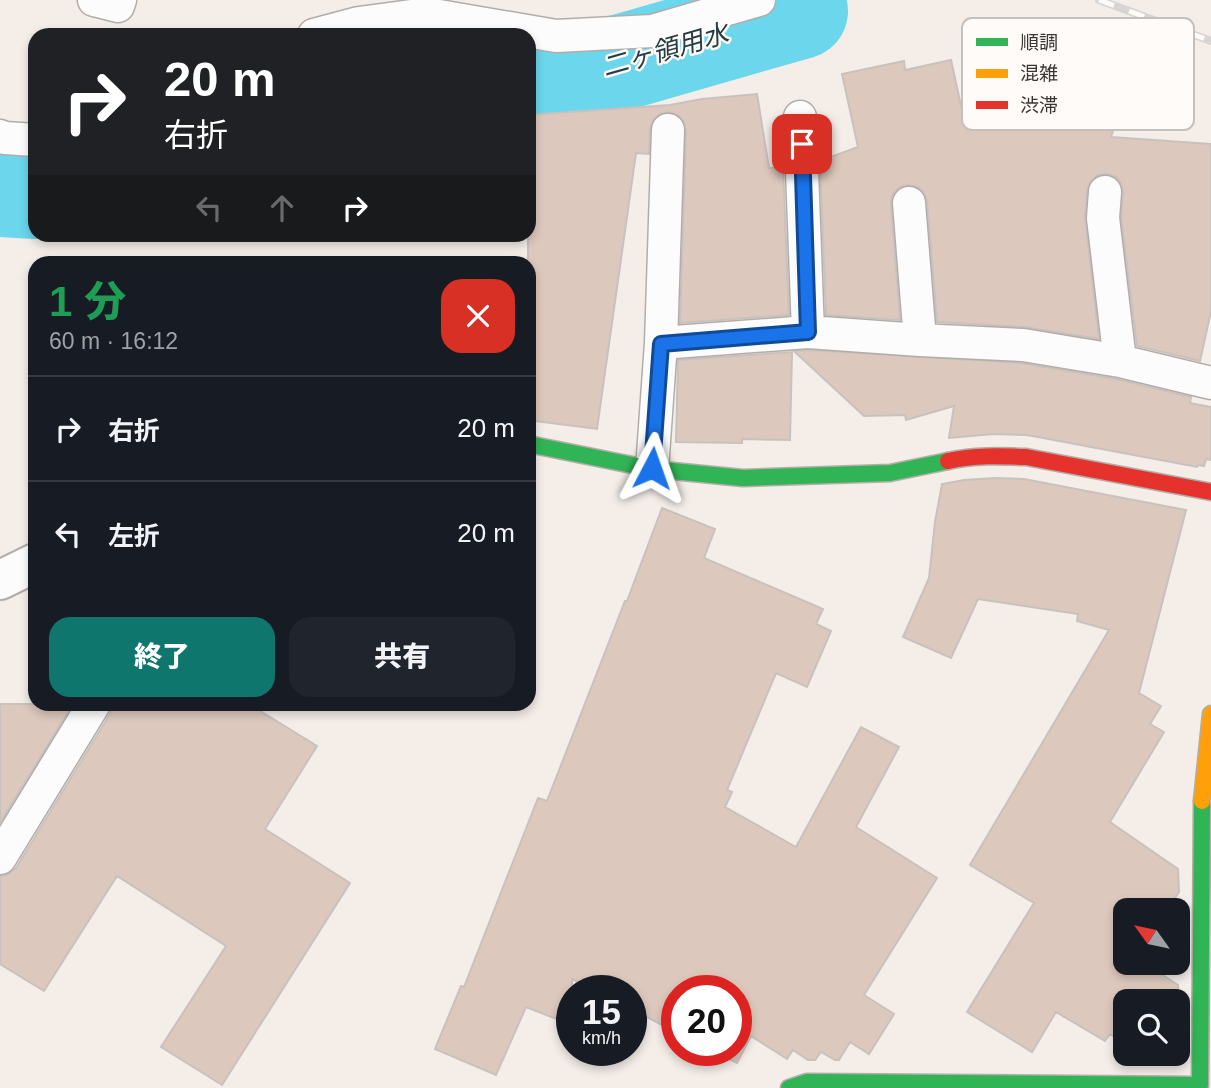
<!DOCTYPE html>
<html lang="ja">
<head>
<meta charset="utf-8">
<style>
  body { margin:0; font-family:Helvetica,"Noto Sans JP",sans-serif; background:#20242c; color:#f1f3f6; height:100vh; display:flex; flex-direction:column; font-size:26px; white-space:nowrap }
  * { box-sizing:border-box; margin:0 }
  p { font-size:23px; color:#9ea1a6 }
  .icon { flex:none; width:38px; height:38px; fill:none; stroke:currentColor; stroke-width:2; stroke-linecap:round; stroke-linejoin:round }
  .map { position:relative; flex:1; overflow:hidden }
  .sheet { position:absolute; left:28px; top:256px; width:508px; height:455px; display:flex; flex-direction:column; background:#171b24; border-radius:21px; box-shadow:0 4px 10px #0003 }
  .sheet>* { flex:none }
  .hud { position:absolute; left:28px; top:28px; width:508px; height:214px; border-radius:21px; box-shadow:0 4px 10px #0003; background:#202124; color:#fff; overflow:hidden }
  .needle { width:46px; rotate:303deg }
  .controls { position:absolute; left:1113px; top:898px; display:grid; gap:14px }
  .controls a { display:grid; place-items:center; width:77px; height:77px; border-radius:14px; background:#171b24; box-shadow:0 4px 10px #0003; font-size:35px }
  .speed { position:absolute; left:556px; top:975px; display:flex; gap:14px; font-size:35px; font-weight:700; text-align:center }
  .speed>* { display:grid; place-content:center; width:91px; height:91px; border-radius:50%; background:#171b24; box-shadow:0 4px 10px #0003; line-height:1 }
  .speed small { font-size:18px; font-weight:400 }
  .speed .limit { border:10px solid #d22; background:#fff; color:#111 }
  .pin { position:absolute; display:grid; place-items:center; width:60px; height:60px; color:#fff; margin:-30px; border-radius:14px; box-shadow:0 4px 10px #0006 }
  .me { position:absolute; width:77px; margin:-38px; rotate:4deg; stroke-linejoin:round; filter:drop-shadow(0 0 5px #0008) }
  .turn { display:flex; align-items:center; gap:24px; height:147px; padding:0 21px; font-size:32px }
  .turn .icon { width:91px; height:91px; stroke-width:2.5 }
  .turn b { display:block; font-size:49px; line-height:60px }
  .lanes { display:flex; align-items:center; height:66px; padding:0 21px; background:#0003; justify-content:center; gap:35px; direction:ltr }
  .lanes .off { opacity:.35 }
  .round { display:grid; place-items:center; flex:none; width:74px; height:74px; border-radius:21px; background:#20242c }
  .headline { display:flex; align-items:center; justify-content:space-between; height:119px; padding:0 21px }
  h1 { font-size:42px; font-weight:800; line-height:52px; color:#1e9e55 }
  .button { display:flex; gap:14px; margin-top:auto; padding:14px 21px }
  .button a { flex:1; height:80px; border-radius:21px; background:#0f766e; color:#fff; font-size:28px; font-weight:800; line-height:80px; text-align:center }
  .button a+a { background:#20242c; color:#f1f3f6 }
  ul { padding:0; list-style:none }
  li { display:flex; align-items:center; gap:21px; height:105px; padding:0 21px; border-top:2px solid #363941 }
  li div { flex:1 }
  li b { display:block; font-size:26px }
  li em { font-style:normal }
  .map>svg:first-child { display:block }
  .lines { fill:none; stroke-linecap:round; stroke-linejoin:round }
  .river { stroke:#6cd6ec; stroke-width:96 }
  .building { fill:#ddc8bd; stroke:#c8c2be; stroke-width:2 }
  .lane-casing { stroke:#b3ada9; stroke-width:35 }
  .street-casing { stroke:#b3ada9; stroke-width:42 }
  .fast-casing { stroke:#b3ada9; stroke-width:19 }
  .slow-casing { stroke:#b3ada9; stroke-width:19 }
  .jam-casing { stroke:#b3ada9; stroke-width:19 }
  .lane { stroke:#fdfcfc; stroke-width:32 }
  .street { stroke:#fdfcfc; stroke-width:38 }
  .fast { stroke:#30b455; stroke-width:16 }
  .slow { stroke:#ff9f0a; stroke-width:16 }
  .jam { stroke:#e5322d; stroke-width:16 }
  .rail-casing { stroke:#d7d4d3; stroke-width:8 }
  .rail { stroke:#fefbf9; stroke-width:5; stroke-dasharray:16; stroke-linecap:butt }
  .route-casing { stroke:#114b97; stroke-width:18 }
  .route { stroke:#1a73e8; stroke-width:12 }
  .labels { text-anchor:middle; dominant-baseline:central; stroke-width:5; stroke-linejoin:round; paint-order:stroke }
  .water-label { font-size:26px; font-style:italic; fill:#243c43; stroke:#fefbf9 }
  .key { fill:#fefbf9; stroke:#c4c0bd; stroke-width:2 }
  .key-label { font-size:19px; fill:#3b3632 }
</style>
</head>
<body>
<div class="map">
<svg width="1211" height="1088" viewBox="0 0 1211 1088">
  <rect width="100%" height="100%" fill="#f4ede8"/>
  <g class="lines">
    <path class="river" d="M528,75l39,3 233,-67
      M0,189l35,2"/>
  </g>
  <path class="building" d="M951,60l10,46 51,-10 1,7 17,-4v5l21,-4 65,22 -5,15 100,7v167l-11,50 -63,-15 -16,-128 2,-25 -1,-8 -6,-8 -9,-3 -9,1 -8,7 -3,9 -2,26 14,122 -75,-12 -87,-5 -10,-120 -3,-10 -7,-5 -9,-2 -10,3 -6,8 -1,8 9,116 -74,-5 -6,-154 38,-14 -16,-73 62,-13 1,9z
    M757,94l12,74 14,-1 6,148 -109,8 6,-192 -2,-9 -6,-7 -9,-3 -9,2 -7,6 -3,9 -1,25 -13,-1 -39,276 -69,-9v-305l142,-10 32,-6z
    M808,350l213,13 95,16 75,18 -1,6 21,4v53l-5,-1 -2,7 -6,-1 -1,2 -170,-32 -33,-1 -45,4 5,-32 -48,14 -1,-5 -41,1 -70,-65z
    M792,352l-2,88 -48,-1v4l-66,-1 2,-82z
    M995,478l29,1 162,31 -47,183 22,13 -11,18 14,8 -54,90 68,47 1,23 -12,18h-42v52h30l-3,6 26,17v16h-53v43l-15,-10 -5,7 -49,-29 -24,40 -65,-40 67,-109 -64,-38 139,-235 -32,-9 1,-7 -100,-15 -27,59 -48,-21 26,-59 6,-56 7,-38 22,-4z
    M662,508l53,21 -11,29 119,51 -7,15 15,7 -24,56 -31,-14 -49,117 5,2 -7,15 71,40 65,-120 38,20 -43,80 81,51 -73,117 30,19 -25,40 -19,-12 -11,18h-4l-14,-8 -6,8h-7l-15,-10 -6,9 -36,-23 -14,27 -26,-13h26v-60h-60v43l-45,-24v-19h-37l-23,-11v46l-46,-18 -30,68 -61,-26 26,-63 3,1 74,-189 9,3 78,-200h2z
    M0,704h73l-73,119z
    M112,704h137l68,42 -52,83 85,54 -128,202 -61,-38 65,-101 -109,-70 -73,115 -44,-27v-88l8,-2 8,-6 94,-154z"/>
  <g class="lines">
    <g class="lane-casing">
      <path id="lane" d="M94,0l24,6 2,-6
        M314,35l45,-12 68,-9 129,22 96,-5 107,-31
        M800,117l8,215
        M0,136l5,2 30,2
        M1105,192l-2,26 17,143
        M909,203l11,137
        M661,343l7,-213
        M652,469l9,-126 147,-11 112,8 103,5 97,16 91,22
        M0,858l94,-154"/>
    </g>
    <g class="street-casing">
      <path id="street" d="M0,580l35,-17"/>
    </g>
    <g class="fast-casing">
      <path id="fast" d="M528,444l124,25 91,9 147,-5 58,-12
        M789,1088l18,-6 393,3 2,-284"/>
    </g>
    <g class="slow-casing">
      <path id="slow" d="M1202,801l9,-87"/>
    </g>
    <g class="jam-casing">
      <path id="jam" d="M948,461c26,-6 52,-5 78,-4l185,35"/>
    </g>
    <use href="#lane" class="lane"/>
    <use href="#street" class="street"/>
    <use href="#fast" class="fast"/>
    <use href="#slow" class="slow"/>
    <use href="#jam" class="jam"/>
    <g class="rail-casing">
      <path id="rail" d="M1099,0l112,41"/>
    </g>
    <use href="#rail" class="rail"/>
  </g>
  <g class="lines">
    <g class="route-casing">
      <path id="route" d="M652,468l9,-124 147,-12 -6,-188"/>
    </g>
    <use href="#route" class="route"/>
  </g>
  <g class="labels">
    <g class="water-label">
      <text transform="translate(665 50) rotate(-16)">二ヶ領用水</text>
    </g>
  </g>
  <rect x="962" y="18" width="232" height="112" rx="10" class="key"/>
  <rect x="976" y="38" width="32" height="8" fill="#30b455"/>
  <rect x="976" y="69" width="32" height="9" fill="#ff9f0a"/>
  <rect x="976" y="101" width="32" height="8" fill="#e5322d"/>
  <g class="key-label">
    <text x="1020" y="49">順調</text>
    <text x="1020" y="80">混雑</text>
    <text x="1020" y="112">渋滞</text>
  </g>
</svg>
<div class="controls">
<a><svg class="needle" viewBox="-14 -14 28 28"><path d="M0-13l5 13h-10z" fill="#e53935"/><path d="M0 13l5-13h-10z" fill="#9ea1a6"/></svg></a>
<a><svg class="icon" aria-label="search" viewBox="0 0 24 24"><circle cx="10" cy="10" r="6"/><path d="M15 15l6 6"/></svg></a>
</div>
<div class="speed"><div>15<small>km/h</small></div><div class="limit">20</div></div>
<div class="pin" style="left:802px;top:144px;background:#d93025"><svg class="icon" aria-label="arrive" viewBox="0 0 24 24"><path d="M6 21V4h12l-3 4 3 4H6"/></svg></div>
<svg class="me" style="left:652px;top:468px" viewBox="-20 -20 40 40"><path d="M0-17L14 15 0 8-14 15z" fill="#1a73e8" stroke="#fff" stroke-width="4"/></svg>
<div class="hud">
<div class="turn"><svg class="icon" aria-label="right" viewBox="0 0 24 24"><path d="M7 20v-9h11M14 6l5 5-5 5"/></svg><div><b>20 m</b>右折</div></div>
<div class="lanes"><svg class="icon off" aria-label="left" viewBox="0 0 24 24"><path d="M17 20v-9H6M10 6l-5 5 5 5"/></svg><svg class="icon off" aria-label="ahead" viewBox="0 0 24 24"><path d="M12 20V5M6 11l6-6 6 6"/></svg><svg class="icon" aria-label="right" viewBox="0 0 24 24"><path d="M7 20v-9h11M14 6l5 5-5 5"/></svg></div>
</div>
<section class="sheet">
<div class="headline"><div><h1>1 分</h1><p>60 m · 16:12</p></div><a class="round" style="background:#d93025;color:#fff"><svg class="icon" aria-label="close" viewBox="0 0 24 24"><path d="M6 6l12 12M18 6L6 18"/></svg></a></div>
<ul>
<li><svg class="icon" aria-label="right" viewBox="0 0 24 24"><path d="M7 20v-9h11M14 6l5 5-5 5"/></svg><div><b>右折</b></div><em>20 m</em></li>
<li><svg class="icon" aria-label="left" viewBox="0 0 24 24"><path d="M17 20v-9H6M10 6l-5 5 5 5"/></svg><div><b>左折</b></div><em>20 m</em></li>
</ul>
<div class="button"><a>終了</a><a>共有</a></div>
</section>
</div>
</body>
</html>
